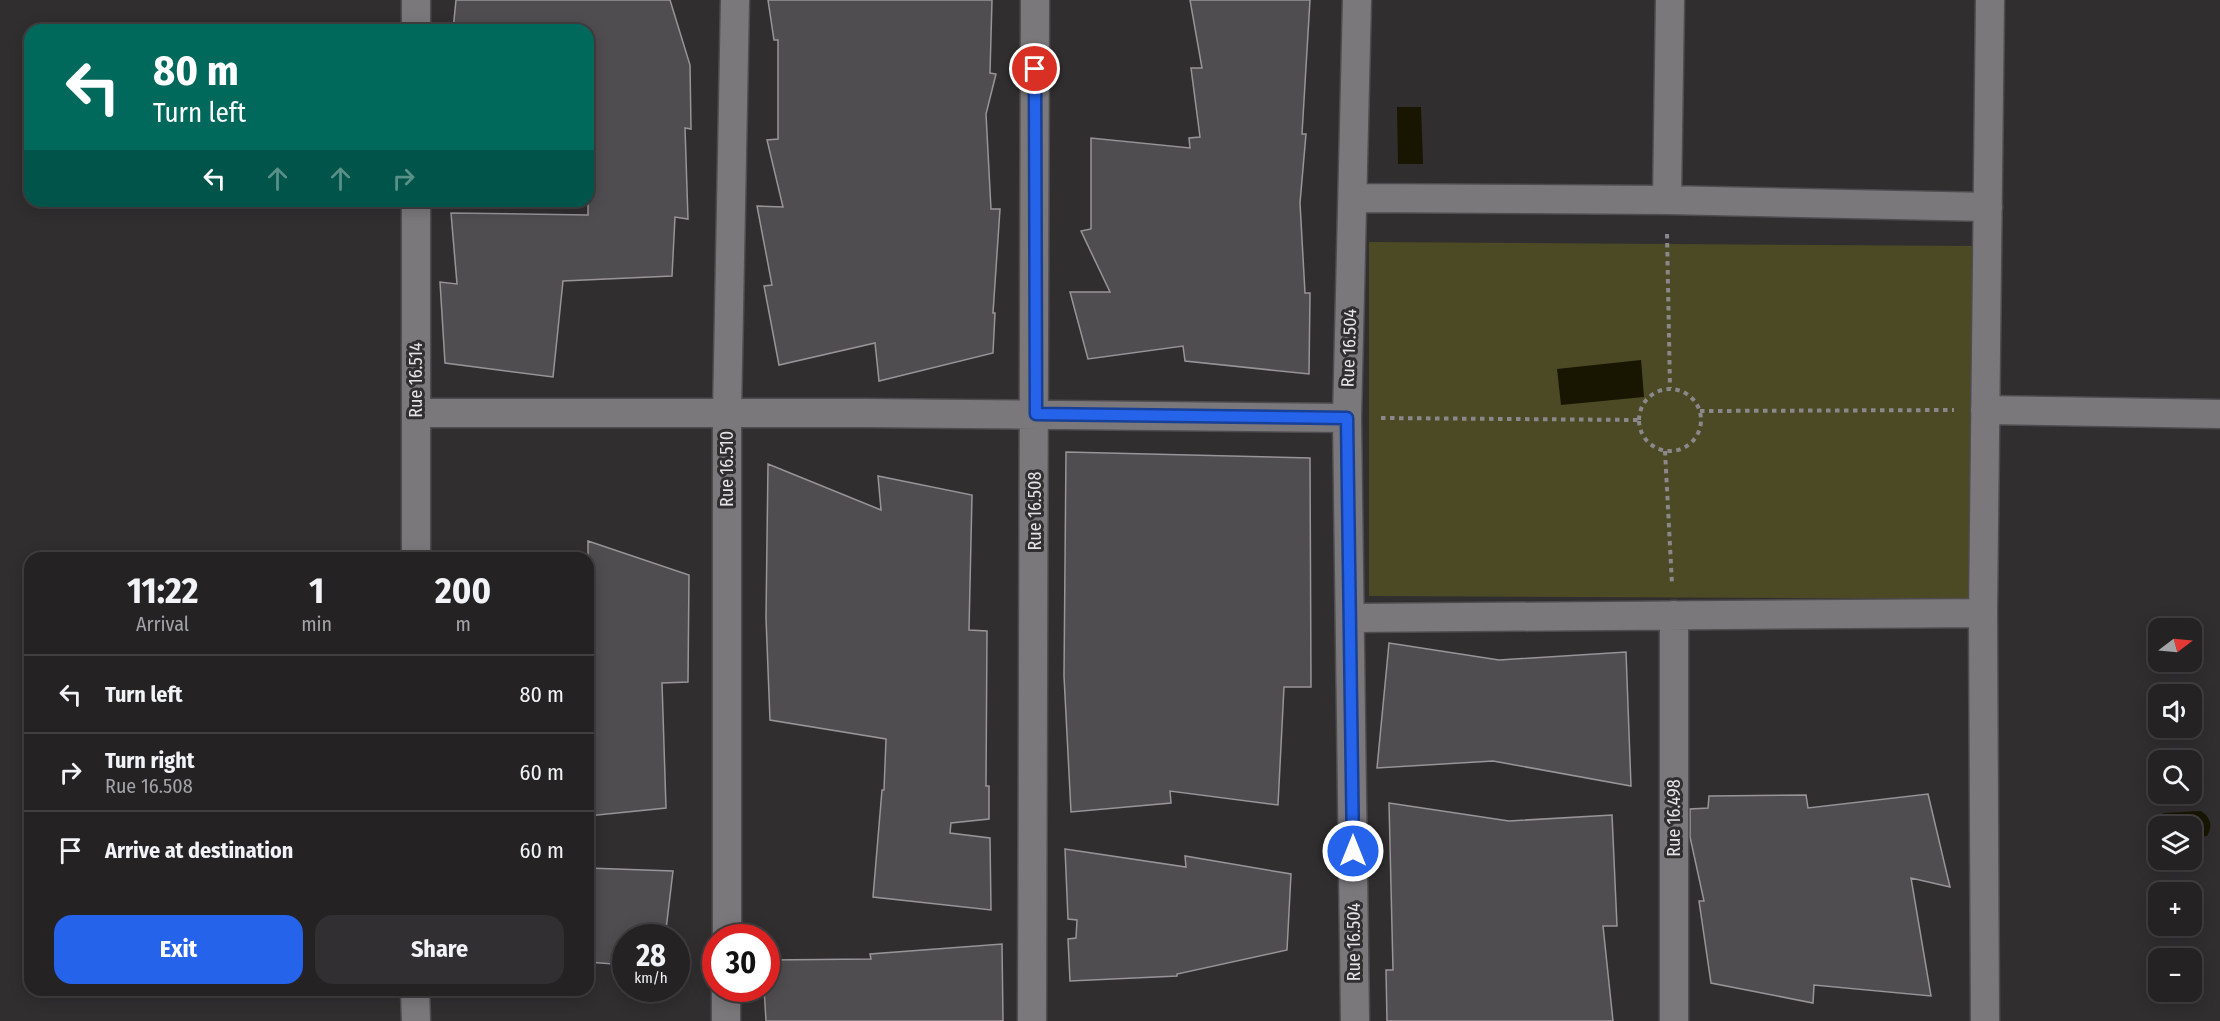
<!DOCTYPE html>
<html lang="en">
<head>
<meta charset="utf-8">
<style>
  body { margin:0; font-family:"Fira Sans Condensed",sans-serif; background:#312f31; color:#f1f3f6; height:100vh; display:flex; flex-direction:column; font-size:22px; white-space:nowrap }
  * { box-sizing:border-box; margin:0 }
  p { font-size:20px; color:#a3a4a6 }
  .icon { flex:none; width:33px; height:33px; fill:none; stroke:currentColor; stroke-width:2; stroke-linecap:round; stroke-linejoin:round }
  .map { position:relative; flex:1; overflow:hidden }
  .drawer { position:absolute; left:24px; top:552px; width:570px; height:444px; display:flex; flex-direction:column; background:#252224; border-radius:18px; box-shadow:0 3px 15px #0003,0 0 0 2px #423f41 }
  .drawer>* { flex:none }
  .banner { position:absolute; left:24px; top:24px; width:570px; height:183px; border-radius:18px; box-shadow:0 3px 15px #0003,0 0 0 2px #423f41; background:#00695c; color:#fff; overflow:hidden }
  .needle { width:39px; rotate:74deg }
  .tools { position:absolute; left:2148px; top:618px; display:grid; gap:12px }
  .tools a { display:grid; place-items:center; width:54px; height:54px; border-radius:12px; background:#252224; box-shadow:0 3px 15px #0003,0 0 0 2px #423f41; font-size:30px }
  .speed { position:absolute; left:612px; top:924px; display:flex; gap:12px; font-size:30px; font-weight:700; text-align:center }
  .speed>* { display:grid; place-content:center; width:78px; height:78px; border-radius:50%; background:#252224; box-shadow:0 3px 15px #0003,0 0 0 2px #423f41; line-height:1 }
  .speed small { font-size:15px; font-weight:400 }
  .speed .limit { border:9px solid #d22; background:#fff; color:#111 }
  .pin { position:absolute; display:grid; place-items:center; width:51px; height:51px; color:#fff; margin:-26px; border:3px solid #fff; border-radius:50%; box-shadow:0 2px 6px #0007 }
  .me { position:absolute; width:66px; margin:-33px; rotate:0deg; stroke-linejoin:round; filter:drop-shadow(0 0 4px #0008) }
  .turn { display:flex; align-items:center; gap:21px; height:126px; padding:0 30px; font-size:27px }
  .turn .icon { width:78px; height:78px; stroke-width:2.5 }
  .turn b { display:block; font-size:42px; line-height:51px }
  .lanes { display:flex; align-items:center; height:57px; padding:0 30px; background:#0003; justify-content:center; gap:30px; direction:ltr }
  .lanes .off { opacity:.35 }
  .eta { display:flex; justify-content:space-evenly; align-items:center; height:102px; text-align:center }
  .eta b { font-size:36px; font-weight:700; line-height:42px }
  .action { display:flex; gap:12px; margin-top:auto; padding:12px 30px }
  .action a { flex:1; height:69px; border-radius:18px; background:#2563eb; color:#fff; font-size:24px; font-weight:700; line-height:69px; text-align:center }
  .action a+a { background:#312f31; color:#f1f3f6 }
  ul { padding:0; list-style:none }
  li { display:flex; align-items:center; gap:18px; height:78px; padding:0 30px; border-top:2px solid #423f41 }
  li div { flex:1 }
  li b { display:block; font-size:22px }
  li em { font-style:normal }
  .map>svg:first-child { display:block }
  .green { fill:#4b4a24 }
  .water { fill:#181600 }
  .building { fill:#504d50; stroke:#989498; stroke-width:1.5 }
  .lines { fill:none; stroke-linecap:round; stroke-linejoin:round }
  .minor-casing { stroke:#4e4c4e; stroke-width:31 }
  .path { stroke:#8a888a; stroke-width:4; stroke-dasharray:4.5 4.5; stroke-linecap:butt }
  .minor { stroke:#7b787b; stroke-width:28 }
  .route-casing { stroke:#184099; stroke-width:15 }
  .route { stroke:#2563eb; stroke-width:10 }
  .labels { text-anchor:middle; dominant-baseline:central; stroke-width:6; stroke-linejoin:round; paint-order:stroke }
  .street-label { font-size:18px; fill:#e6e4e6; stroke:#312e30 }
</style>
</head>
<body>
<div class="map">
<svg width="2220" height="1021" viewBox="0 0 2220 1021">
  <rect width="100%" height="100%" fill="#312e30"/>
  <path class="green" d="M1369,242l607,4 -1,353 -606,-3z"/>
  <path class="water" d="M1397,107h24l2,57h-25z
    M1641,360l3,37 -83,8 -4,-36z
    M2201,811c10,7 12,15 6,25l-15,1v-11h-34v7l-2,-7 1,-8 7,-5z"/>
  <path class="building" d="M456,0h214l20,65 1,64 -6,-1 3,91 -13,-2 -3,59 -109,5 -10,96 -108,-14 -5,-81 17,2 -6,-71 137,2v-185h-135z
    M768,0h224l-2,73 6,1 -10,40 5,95h9l-7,104h2l-2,40 -114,28 -4,-38 -96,22 -15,-79 8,-1 -15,-79 26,1 -16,-67 11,-1v-99h-4z
    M1190,0h120l-8,134h4l-6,69 5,90h5l-1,81 -124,-13 -2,-15 -95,13 -18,-67h40l-29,-61 10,-2v-91l99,10 -1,-10 11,-1 -9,-69h11z
    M1066,452l244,6 1,229h-27l-6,118 -108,-14 1,12 -100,9 -7,-136z
    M768,464l113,46 -3,-34 94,19 -3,135 18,1 -1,155h3v33l-38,4 -1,10 40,5 1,72 -118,-13 9,-107h2l2,-51 -116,-19 -4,-102z
    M588,541l101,34 -1,107 -26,1 4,125 -78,8z
    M1389,643l110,17 127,-8 5,134 -138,-25 -116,7z
    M1928,794l22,93 -39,-9 20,118 -117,-11 -1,18 -102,-20 -12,-82h5l-14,-64v-28l18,-1 1,-12 97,-1 2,13z
    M1389,803l120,18 103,-6 5,111h-14l10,95h-226l-1,-51h7z
    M1065,849l121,18 -1,-11 106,18 -4,76 -110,24v2l-107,5 -2,-42 8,-1 1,-18 -9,-1z
    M588,868l85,3 -8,67h-39v27l-38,-3z
    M1002,944l1,77h-237l-2,-33h2v-28l105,-1 -1,-5z"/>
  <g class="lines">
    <g class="minor-casing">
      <path id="minor" d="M416,0v30
        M1354,198l313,2 321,7
        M1667,200l3,-200
        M1985,410l235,4
        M416,413h451l480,5
        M416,558v-357
        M1674,615v406
        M1351,618l632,-5
        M727,938v-524l8,-414
        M415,990l1,31
        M726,1021v-33
        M1032,1021l3,-1021
        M1355,1021l-8,-603 10,-418
        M1985,1021l-2,-408 7,-613"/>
    </g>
    <path class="path" d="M1667,234l3,154
      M1639 420a31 31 0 1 1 62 0a31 31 0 1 1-62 0Z
      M1700,411l254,-1
      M1381,418l257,2
      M1665,451l7,133"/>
    <use href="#minor" class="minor"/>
  </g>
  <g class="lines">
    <g class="route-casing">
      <path id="route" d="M1035,69l1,345 311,4 6,433"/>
    </g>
    <use href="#route" class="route"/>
  </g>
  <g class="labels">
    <g class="street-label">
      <text transform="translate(1349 348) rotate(-88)">Rue 16.504</text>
      <text transform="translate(416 380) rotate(-90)">Rue 16.514</text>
      <text transform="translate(727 469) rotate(-90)">Rue 16.510</text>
      <text transform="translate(1035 511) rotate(-90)">Rue 16.508</text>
      <text transform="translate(1674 818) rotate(-90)">Rue 16.498</text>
      <text transform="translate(1354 942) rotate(-90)">Rue 16.504</text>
    </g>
  </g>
</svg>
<div class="tools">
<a><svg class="needle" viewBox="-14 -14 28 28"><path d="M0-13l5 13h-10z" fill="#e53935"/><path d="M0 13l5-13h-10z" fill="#a3a4a6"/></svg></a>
<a><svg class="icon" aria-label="sound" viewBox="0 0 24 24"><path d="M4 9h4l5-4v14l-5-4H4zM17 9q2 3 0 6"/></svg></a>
<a><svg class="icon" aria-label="search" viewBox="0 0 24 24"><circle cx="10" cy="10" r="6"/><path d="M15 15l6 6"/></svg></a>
<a><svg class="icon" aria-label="layers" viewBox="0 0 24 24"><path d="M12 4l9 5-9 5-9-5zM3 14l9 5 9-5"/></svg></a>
<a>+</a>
<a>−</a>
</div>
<div class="speed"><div>28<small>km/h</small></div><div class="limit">30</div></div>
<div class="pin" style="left:1035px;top:69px;background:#d93025"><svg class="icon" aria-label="arrive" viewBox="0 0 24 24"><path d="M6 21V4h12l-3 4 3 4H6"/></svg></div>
<svg class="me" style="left:1353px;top:851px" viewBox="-20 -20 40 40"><circle r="17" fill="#2563eb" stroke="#fff" stroke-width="3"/><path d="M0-11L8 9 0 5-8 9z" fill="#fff"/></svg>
<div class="banner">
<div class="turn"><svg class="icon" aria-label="left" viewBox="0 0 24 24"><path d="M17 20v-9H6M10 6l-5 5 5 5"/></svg><div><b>80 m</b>Turn left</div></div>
<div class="lanes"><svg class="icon" aria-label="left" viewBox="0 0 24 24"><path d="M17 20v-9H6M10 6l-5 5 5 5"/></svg><svg class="icon off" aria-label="ahead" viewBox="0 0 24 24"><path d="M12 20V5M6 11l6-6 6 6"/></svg><svg class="icon off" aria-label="ahead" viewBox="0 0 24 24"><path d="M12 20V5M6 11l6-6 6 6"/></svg><svg class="icon off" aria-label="right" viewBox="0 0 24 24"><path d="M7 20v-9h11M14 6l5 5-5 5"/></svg></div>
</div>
<section class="drawer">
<div class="eta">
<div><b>11:22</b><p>Arrival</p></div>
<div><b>1</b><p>min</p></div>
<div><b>200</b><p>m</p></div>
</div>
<ul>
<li><svg class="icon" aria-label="left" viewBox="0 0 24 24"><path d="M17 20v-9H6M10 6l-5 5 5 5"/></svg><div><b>Turn left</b></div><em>80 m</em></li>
<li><svg class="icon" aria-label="right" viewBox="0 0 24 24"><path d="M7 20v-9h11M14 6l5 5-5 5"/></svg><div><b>Turn right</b><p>Rue 16.508</p></div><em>60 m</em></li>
<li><svg class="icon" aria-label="arrive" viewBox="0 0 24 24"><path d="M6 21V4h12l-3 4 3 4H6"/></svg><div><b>Arrive at destination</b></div><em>60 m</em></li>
</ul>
<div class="action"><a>Exit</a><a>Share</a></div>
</section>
</div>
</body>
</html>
